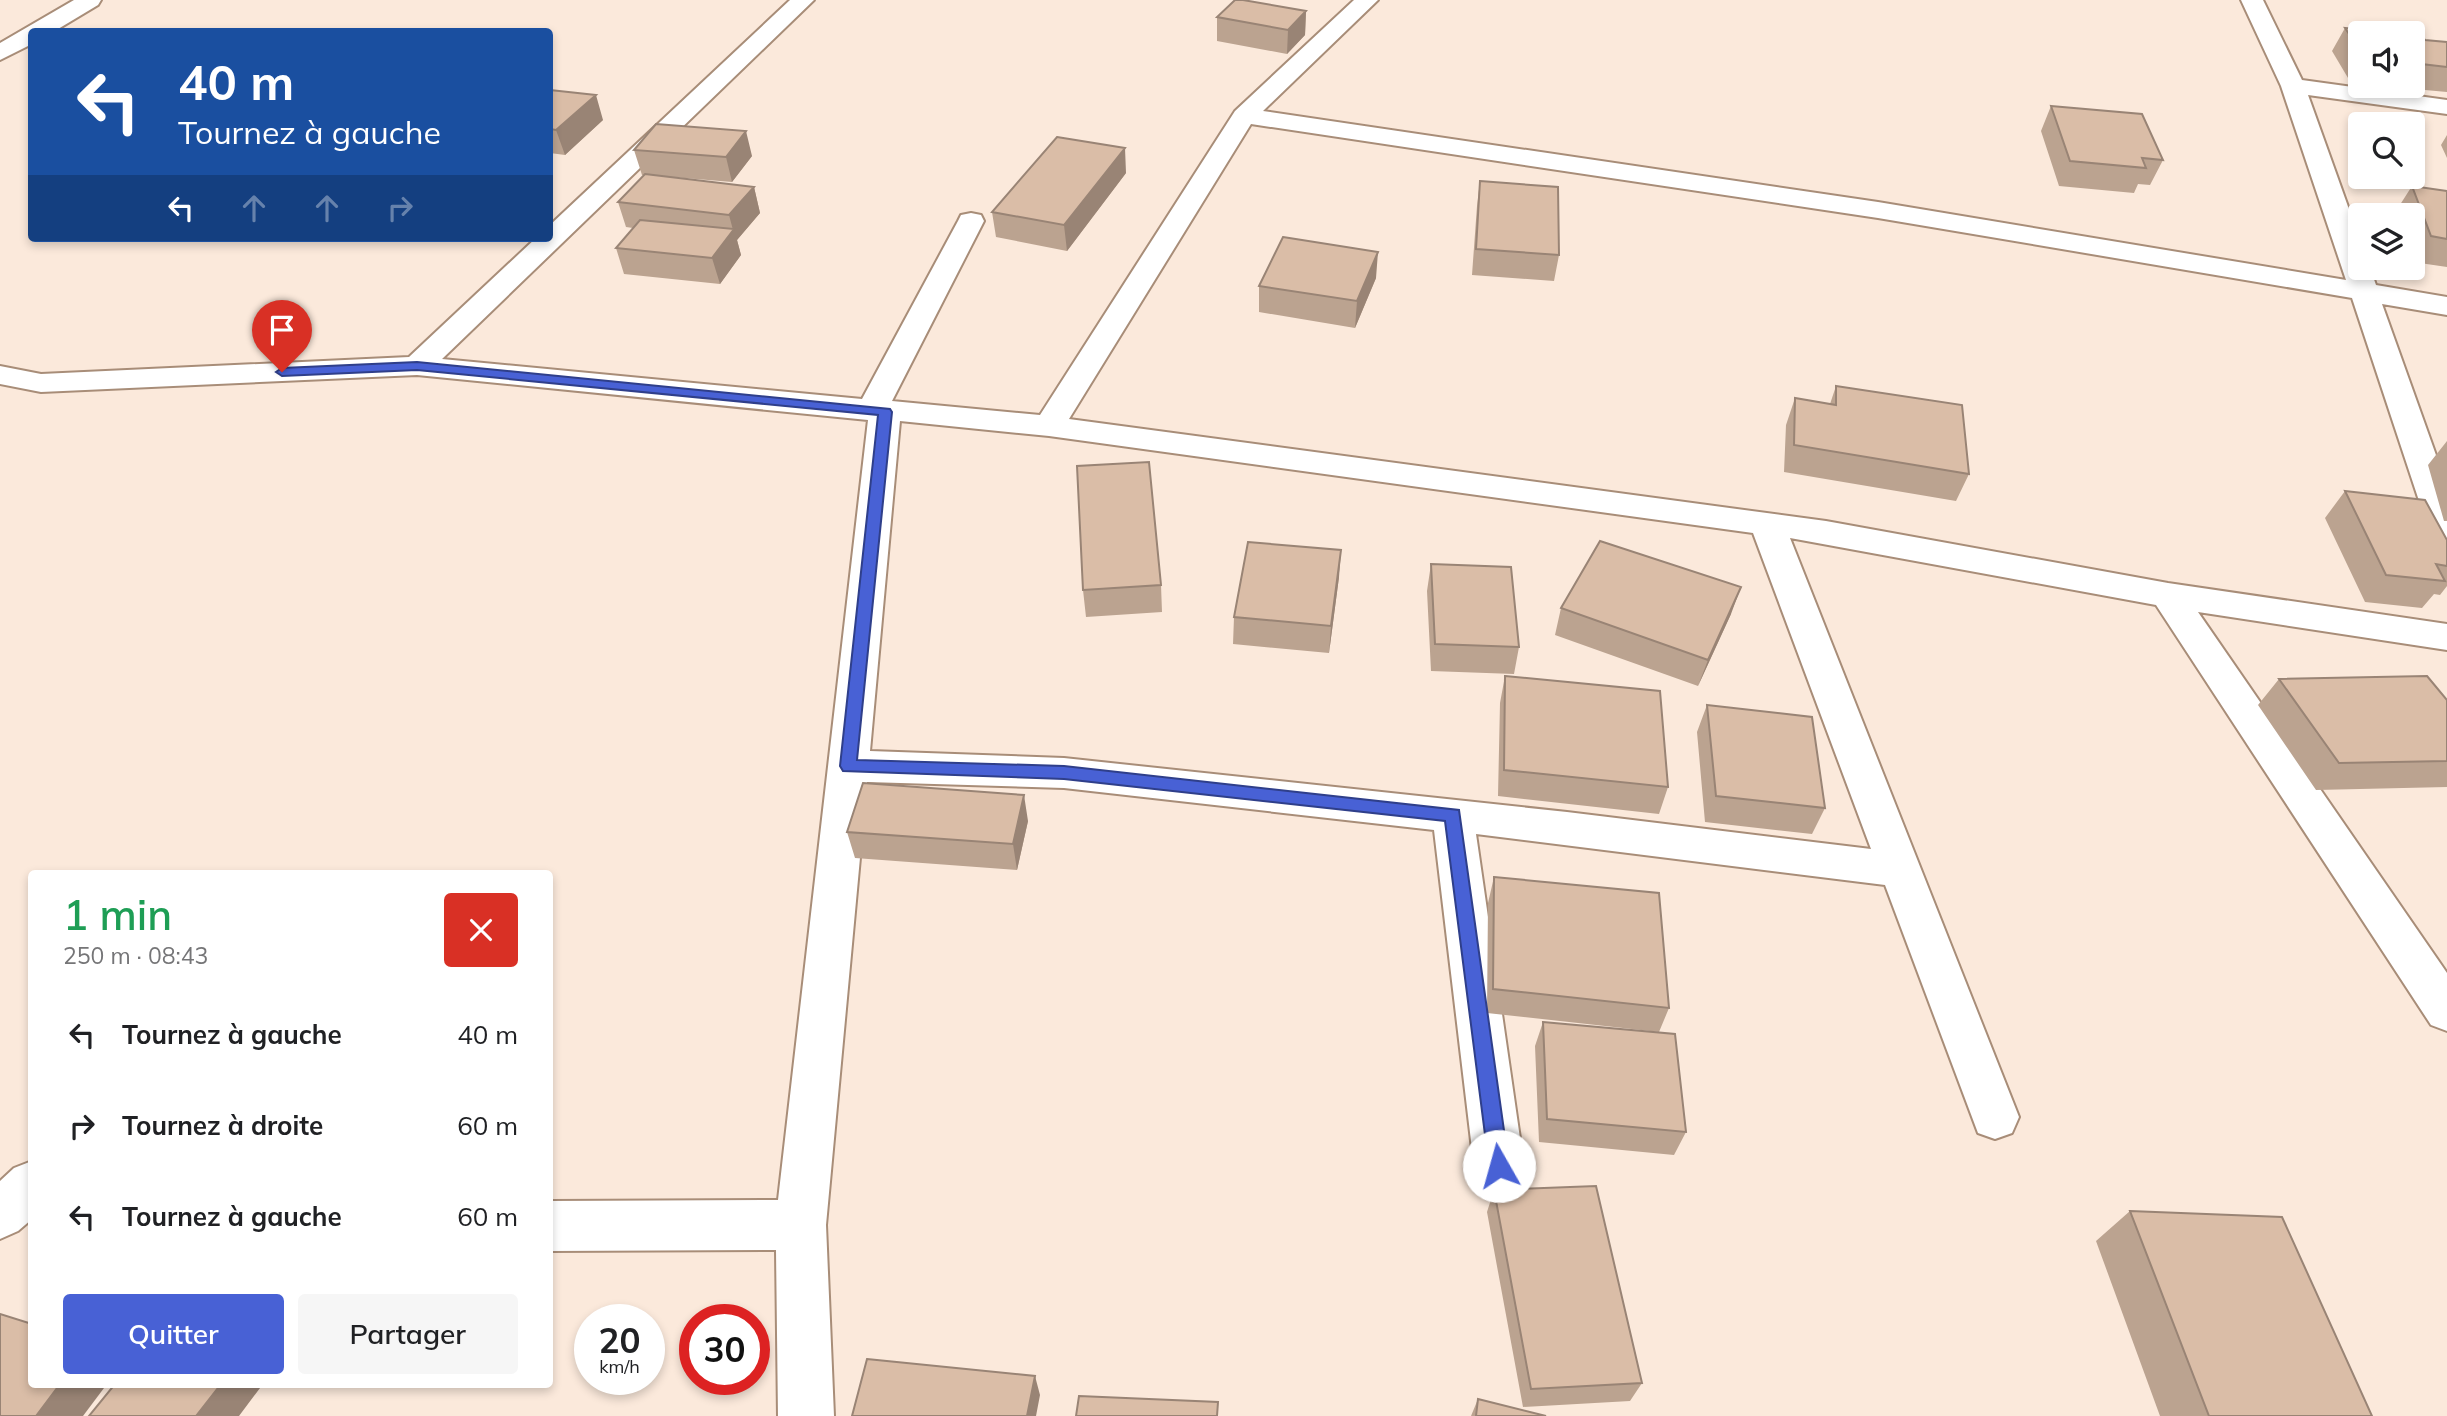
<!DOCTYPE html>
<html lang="fr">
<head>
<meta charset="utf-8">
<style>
  body { margin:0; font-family:Mulish,sans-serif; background:#f6f6f6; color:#202124; height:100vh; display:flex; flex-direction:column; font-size:26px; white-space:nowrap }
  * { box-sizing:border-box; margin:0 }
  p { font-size:23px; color:#757577 }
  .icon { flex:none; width:38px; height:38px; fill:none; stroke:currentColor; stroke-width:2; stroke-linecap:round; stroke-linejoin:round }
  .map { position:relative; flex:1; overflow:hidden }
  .side { position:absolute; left:28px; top:870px; width:525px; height:518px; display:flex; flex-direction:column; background:#fff; border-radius:7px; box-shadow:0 4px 10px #0003 }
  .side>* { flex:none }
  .hud { position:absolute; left:28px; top:28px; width:525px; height:214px; border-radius:7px; box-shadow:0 4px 10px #0003; background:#1a4fa0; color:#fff; overflow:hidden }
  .tools { position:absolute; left:2348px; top:21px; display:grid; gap:14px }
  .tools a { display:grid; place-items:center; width:77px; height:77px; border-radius:7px; background:#fff; box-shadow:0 4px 10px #0003; font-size:35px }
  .speed { position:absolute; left:574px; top:1304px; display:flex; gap:14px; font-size:35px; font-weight:700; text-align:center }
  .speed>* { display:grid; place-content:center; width:91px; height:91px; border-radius:50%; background:#fff; box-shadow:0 4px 10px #0003; line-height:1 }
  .speed small { font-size:18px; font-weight:400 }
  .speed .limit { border:10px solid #d22; background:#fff; color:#111 }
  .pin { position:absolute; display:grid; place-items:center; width:60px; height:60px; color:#fff; margin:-72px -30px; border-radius:50% 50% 50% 0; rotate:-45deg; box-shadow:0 0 7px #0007 }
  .pin .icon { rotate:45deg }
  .me { position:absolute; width:77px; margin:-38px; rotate:353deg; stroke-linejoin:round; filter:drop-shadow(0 0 5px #0008) }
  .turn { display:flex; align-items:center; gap:24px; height:147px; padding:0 35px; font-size:32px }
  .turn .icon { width:91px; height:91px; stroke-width:2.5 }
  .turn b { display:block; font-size:49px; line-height:60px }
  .lanes { display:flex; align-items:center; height:66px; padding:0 35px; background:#0003; justify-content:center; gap:35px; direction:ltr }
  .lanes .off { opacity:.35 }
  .round { display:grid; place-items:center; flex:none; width:74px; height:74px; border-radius:7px; background:#f6f6f6 }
  .head { display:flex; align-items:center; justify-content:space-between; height:119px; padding:0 35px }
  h1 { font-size:42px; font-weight:600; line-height:52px; color:#1e9e55 }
  .primary-button { display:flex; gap:14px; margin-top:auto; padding:14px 35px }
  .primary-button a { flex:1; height:80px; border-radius:7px; background:#4861d5; color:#fff; font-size:28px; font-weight:600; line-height:80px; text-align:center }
  .primary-button a+a { background:#f6f6f6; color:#202124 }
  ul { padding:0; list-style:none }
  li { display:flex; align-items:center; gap:21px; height:91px; padding:0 35px }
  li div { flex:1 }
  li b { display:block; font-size:26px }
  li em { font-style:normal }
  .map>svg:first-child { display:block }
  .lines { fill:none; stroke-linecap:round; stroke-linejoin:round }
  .minor-casing { stroke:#a88d78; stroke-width:4 }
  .minor { fill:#fff; fill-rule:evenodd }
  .wall { fill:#bba390 }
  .shaded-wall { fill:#998475 }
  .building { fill:#dabda7; stroke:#998475; stroke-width:2 }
  .route { fill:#4861d5; stroke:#2f3f8a; stroke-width:2 }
</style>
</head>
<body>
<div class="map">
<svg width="2447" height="1416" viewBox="0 0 2447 1416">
  <rect width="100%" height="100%" fill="#fbe9db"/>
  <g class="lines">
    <g class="minor-casing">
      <path id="minor" d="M74,0h27l-3,5 -45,27h-21v12l-32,16v-17z
        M790,0h24l-372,359 420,40 96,-178 3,-6 10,-2 10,2 3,6 -92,180 148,14 195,-304 119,-111h24l-115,111 615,91 468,78 -65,-194 -40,-86h22l39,80 145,20v14l-139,-19 53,148v25h9l6,17 71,12v18l-65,-11 65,182v59l-12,-3 -5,-8 -78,-236 -474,-80 -627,-94 -182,295 757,102 342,62 279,41v26l-249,-38 249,361v58l-16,-6 -275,-420 -366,-67 229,579 -7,16 -17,6 -17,-6 -93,-248 -409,-51 48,332 -8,17 -17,7 -17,-7 -8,-17 -40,-336 -370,-42 -197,-6 -41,443 8,191h-56l-2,-166 -226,1v-50l228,-1 90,-780 -451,-45 -376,17 -41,-8v-18l41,8 368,-17 127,-119h14v-13zM900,421l149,15 704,97 118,316 -304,-37 -503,-54 -194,-7z
        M32,1161v58l-14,12 -18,8v-58l14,-13z"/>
    </g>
    <use href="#minor" class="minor"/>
  </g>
  <path class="wall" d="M1306,11l-1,24 -18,19 -70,-13v-24z
    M2345,28l16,5v51l-10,-1 -19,-32z
    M2413,34l12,6 22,2v50l-66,-6h32z
    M550,90l53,30 -38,35 -15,-2z
    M2051,106l112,54 -13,25 -12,-1 -4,9 -75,-7 -18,-55z
    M2447,135v23l-6,-13z
    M634,150l118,6 -20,26 -60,-5 82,10 6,26 -23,27 4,15 -21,29 -96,-10 -8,-26 17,-20 -7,-1 -8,-25 26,-27h-2z
    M1126,173l-59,78 -71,-14 -4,-25z
    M1480,181l79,74 -5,26 -82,-6 5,-69z
    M2412,186l35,5v76l-34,-5v-47h-16l-1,-4z
    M1376,278l-21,50 -96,-16v-26z
    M1836,386l133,88 -13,27 -172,-29 2,-47 9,-27 35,6z
    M2447,441v80h-3l-16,-56z
    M2345,491l102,49v46l-7,9 -6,-1 -12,14 -57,-6 -40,-84z
    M1431,564l88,83 -5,27 -83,-3 -4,-80z
    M1339,577l-10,76 -96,-9 1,-27z
    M1161,585l1,27 -76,5 -3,-27z
    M1561,608l170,6 -33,72 -143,-51z
    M1505,676l163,111 -9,27 -161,-18 2,-93z
    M2279,679l168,21v87l-131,3 -58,-85z
    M1707,705l118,103 -13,26 -107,-12 -8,-90z
    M1028,821l-11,49 -162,-12 -8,-26z
    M1494,877l175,131 -10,24 -172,-19 1,-110z
    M1543,1022l143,110 -12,23 -135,-13 -4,-96z
    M1494,1190l148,193 -12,18 -107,6 -36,-195z
    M2130,1211l242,205h-212l-64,-175z
    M1478,1399l68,17h-75z"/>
  <path class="shaded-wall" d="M1306,11l-1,24 -18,19 1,-24z
    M596,95l7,25 -38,35 -9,-25z
    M746,131l6,25 -20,26 -6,-25z
    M1125,148l1,25 -59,78 -3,-26z
    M754,187l6,26 -23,27 4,15 -21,29 -8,-26 21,-28 -4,-15z
    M1378,252l-2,26 -21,50 2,-27z
    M1341,550l-2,27 -10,76 2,-27z
    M1741,587l-10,27 -33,72 10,-26z
    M1024,795l4,26 -11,49 -4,-26z
    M1035,1376l5,19 -4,21h-9z
    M60,1384h47l-24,32h-47z
    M221,1384h42l-24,32h-43z"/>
  <path class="building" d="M1235,0h8l63,11 -18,19 -71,-13z
    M2345,28l62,5h-46v19z
    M2413,34h7l5,6 22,2v25l-34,-4z
    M550,90l46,5 -40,35 -6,-1z
    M2051,106l91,8 21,46 -21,-2 4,10 -76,-7z
    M656,124l90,7 -20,26 -92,-7z
    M1057,137l68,11 -61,77 -72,-13z
    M645,174l109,13 -25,28 -111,-13z
    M1480,181l78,6 1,68 -83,-6z
    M2412,186l35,5v48l-16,-3z
    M640,220l94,9 -22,29 -96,-10z
    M1283,237l95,15 -21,49 -98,-15z
    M1836,386l126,19 7,69 -175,-29 1,-47 41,7z
    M1149,462l12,123 -78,5 -6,-124z
    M2345,491l80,9 22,40v26l-11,-2 9,17 -59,-6z
    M1600,541l141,46 -33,73 -147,-52z
    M1248,542l93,8 -10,76 -97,-9z
    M1431,564l80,3 8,80 -84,-3z
    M1505,676l155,15 8,96 -164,-17z
    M2427,676l20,24v61l-108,2 -60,-84z
    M1707,705l105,12 13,91 -109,-12z
    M863,783l161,12 -11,49 -166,-12z
    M1494,877l165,16 10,115 -176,-19z
    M1543,1022l132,12 11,98 -139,-13z
    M1596,1186l46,197 -111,6 -37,-199z
    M2130,1211l152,6 90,199h-163z
    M0,1314l32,10v60h28l-24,32h-36z
    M867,1359l168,17 -8,40h-175z
    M115,1384h106l-25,32h-107z
    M1079,1396l139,6 -1,14h-141z
    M1478,1399l68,17h-70z"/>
  <path class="route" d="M417,362l473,47 2,3 -35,348 207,6 395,44 50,356 -3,7 -7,3 -7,-3 -3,-7 -44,-345 -381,-42 -221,-8 -3,-5 38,-351 -461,-45 -135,6 -6,-4 6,-4z"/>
</svg>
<div class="tools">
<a><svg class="icon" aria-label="sound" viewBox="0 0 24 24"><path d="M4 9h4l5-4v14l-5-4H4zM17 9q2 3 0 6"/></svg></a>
<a><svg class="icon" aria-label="search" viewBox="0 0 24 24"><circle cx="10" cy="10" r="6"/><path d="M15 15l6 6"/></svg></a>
<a><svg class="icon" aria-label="layers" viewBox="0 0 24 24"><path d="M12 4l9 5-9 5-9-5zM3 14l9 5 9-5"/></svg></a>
</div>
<div class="speed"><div>20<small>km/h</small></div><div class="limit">30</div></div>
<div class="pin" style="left:282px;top:372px;background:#d93025"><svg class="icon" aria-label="arrive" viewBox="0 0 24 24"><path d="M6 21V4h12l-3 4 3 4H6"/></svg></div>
<svg class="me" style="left:1499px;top:1166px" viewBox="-20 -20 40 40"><circle r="19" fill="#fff"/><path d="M0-13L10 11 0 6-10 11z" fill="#4861d5"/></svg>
<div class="hud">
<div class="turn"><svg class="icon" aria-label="left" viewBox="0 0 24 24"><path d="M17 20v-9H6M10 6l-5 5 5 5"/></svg><div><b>40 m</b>Tournez à gauche</div></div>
<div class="lanes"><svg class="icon" aria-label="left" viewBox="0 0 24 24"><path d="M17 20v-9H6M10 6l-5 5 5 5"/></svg><svg class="icon off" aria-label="ahead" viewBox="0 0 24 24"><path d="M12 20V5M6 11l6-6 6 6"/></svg><svg class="icon off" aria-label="ahead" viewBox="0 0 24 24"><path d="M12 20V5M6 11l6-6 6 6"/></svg><svg class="icon off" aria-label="right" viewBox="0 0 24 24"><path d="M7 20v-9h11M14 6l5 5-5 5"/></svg></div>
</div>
<section class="side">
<div class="head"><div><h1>1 min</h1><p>250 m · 08:43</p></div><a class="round" style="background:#d93025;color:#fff"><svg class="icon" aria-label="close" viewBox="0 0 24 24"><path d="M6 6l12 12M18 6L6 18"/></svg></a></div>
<ul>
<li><svg class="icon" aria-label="left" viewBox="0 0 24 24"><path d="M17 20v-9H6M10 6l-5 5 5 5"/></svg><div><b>Tournez à gauche</b></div><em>40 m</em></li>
<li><svg class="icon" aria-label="right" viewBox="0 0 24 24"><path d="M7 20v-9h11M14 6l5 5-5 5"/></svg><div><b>Tournez à droite</b></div><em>60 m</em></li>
<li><svg class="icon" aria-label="left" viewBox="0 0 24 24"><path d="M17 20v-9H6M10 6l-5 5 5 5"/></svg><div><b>Tournez à gauche</b></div><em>60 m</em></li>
</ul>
<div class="primary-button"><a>Quitter</a><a>Partager</a></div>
</section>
</div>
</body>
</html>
